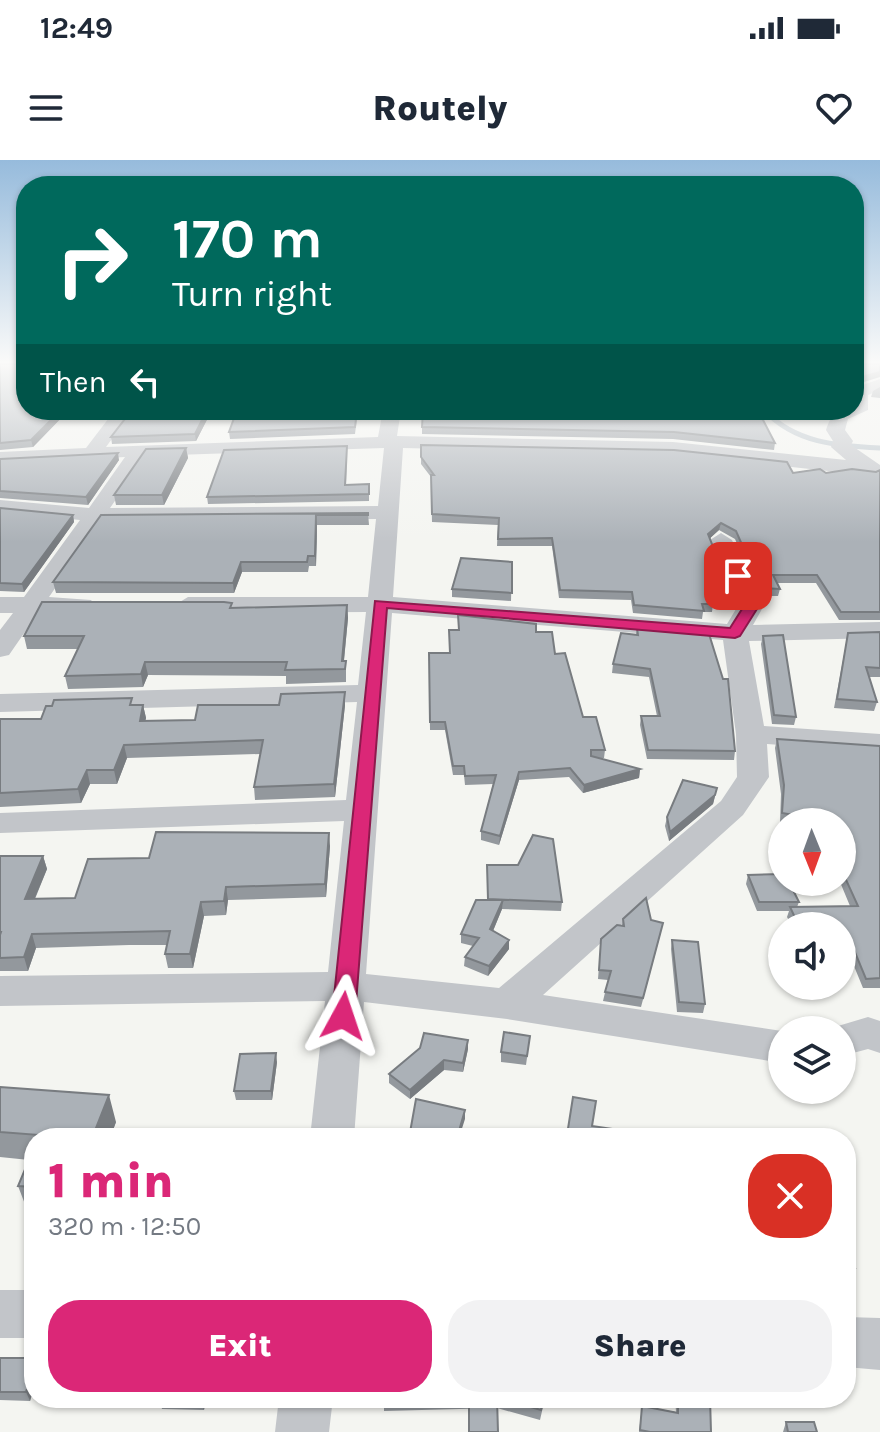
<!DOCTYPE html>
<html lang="en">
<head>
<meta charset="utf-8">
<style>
  body { margin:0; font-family:Karla,sans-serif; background:#f2f2f3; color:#1f2937; height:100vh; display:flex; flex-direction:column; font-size:30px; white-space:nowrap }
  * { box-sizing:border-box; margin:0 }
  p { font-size:26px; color:#747a83 }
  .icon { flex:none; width:44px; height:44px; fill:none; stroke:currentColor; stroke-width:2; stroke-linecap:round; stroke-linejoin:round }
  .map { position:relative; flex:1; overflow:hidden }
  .panel { position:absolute; left:24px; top:968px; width:832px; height:280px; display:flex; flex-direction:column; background:#fff; border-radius:32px; box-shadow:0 2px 6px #0004 }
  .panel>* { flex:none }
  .banner { position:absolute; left:16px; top:16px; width:848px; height:244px; border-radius:32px; box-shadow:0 2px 6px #0004; background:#00695c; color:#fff; overflow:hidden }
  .needle { width:52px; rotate:179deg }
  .tools { position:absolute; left:768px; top:648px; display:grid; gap:16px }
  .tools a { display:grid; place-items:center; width:88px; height:88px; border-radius:50%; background:#fff; box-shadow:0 2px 6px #0004; font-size:40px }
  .pin { position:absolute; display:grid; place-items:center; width:68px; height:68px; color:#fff; margin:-34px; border-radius:16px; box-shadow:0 4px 12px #0006 }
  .me { position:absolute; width:88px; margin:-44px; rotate:5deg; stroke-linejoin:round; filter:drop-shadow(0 0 6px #0008) }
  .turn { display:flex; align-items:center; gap:28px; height:168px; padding:0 24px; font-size:36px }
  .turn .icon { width:104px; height:104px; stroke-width:2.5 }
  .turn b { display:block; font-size:56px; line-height:68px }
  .then { display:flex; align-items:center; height:76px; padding:0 24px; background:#0003; gap:16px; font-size:30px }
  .round { display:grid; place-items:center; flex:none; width:84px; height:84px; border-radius:32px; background:#f2f2f3 }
  .summary { display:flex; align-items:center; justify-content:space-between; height:136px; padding:0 24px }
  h1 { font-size:48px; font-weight:800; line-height:60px; color:#db2777 }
  .cta { display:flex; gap:16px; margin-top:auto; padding:16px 24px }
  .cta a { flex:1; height:92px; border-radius:32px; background:#db2777; color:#fff; font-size:32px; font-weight:800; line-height:92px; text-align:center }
  .cta a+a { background:#f2f2f3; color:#1f2937 }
  .status { display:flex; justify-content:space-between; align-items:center; height:56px; padding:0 40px; background:#fff; direction:ltr }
  .status svg { height:22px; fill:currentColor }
  header { display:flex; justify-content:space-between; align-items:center; height:104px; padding:0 24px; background:#fff; font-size:36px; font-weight:800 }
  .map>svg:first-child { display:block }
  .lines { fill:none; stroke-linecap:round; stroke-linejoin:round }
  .stream { stroke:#bbc5cb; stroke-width:5 }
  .street { fill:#c2c5c9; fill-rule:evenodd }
  .wall { fill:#93989d }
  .shaded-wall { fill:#787c80 }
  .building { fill:#abb1b7; stroke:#787c80; stroke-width:2 }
  .route { fill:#db2777; stroke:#8e194d; stroke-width:2 }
</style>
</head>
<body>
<div class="status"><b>12:49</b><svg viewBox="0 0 49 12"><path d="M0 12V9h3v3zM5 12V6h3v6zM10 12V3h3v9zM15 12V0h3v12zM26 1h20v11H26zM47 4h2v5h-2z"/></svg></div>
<header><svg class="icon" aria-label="menu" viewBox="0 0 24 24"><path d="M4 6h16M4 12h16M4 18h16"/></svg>Routely<svg class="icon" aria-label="heart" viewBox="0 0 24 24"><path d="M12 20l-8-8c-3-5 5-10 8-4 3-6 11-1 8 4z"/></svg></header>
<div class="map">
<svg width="880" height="1272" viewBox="0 0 880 1272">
  <rect width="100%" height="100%" fill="#f4f5f1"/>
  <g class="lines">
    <path class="stream" d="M764,250c31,33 73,36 116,38"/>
    <path class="street" d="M880,219v11l-12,5v15l-20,9 -3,11 8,11 -2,4 29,20v10l-6,1 -201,-22 -270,-6 -10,149 334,27 9,-15 -26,-69 11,-7 11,7 30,69 -9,16 127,-3v16l-131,3 15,85 116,8v18l-113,-8 2,33 -26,38 -200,180 239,36v32l-275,-44 -143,-17 -10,136h-44l15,-137 -325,5v-30l328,-4 16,-151 -344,12v-20l346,-13 11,-98 -357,10v-18l358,-9 8,-73 -178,1 -13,-8 13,-8h180l8,-78 -275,3 -52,75 42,3 4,5 -4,5 -53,3 -29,42 -9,2v-27l13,-17h-13v-16h24l56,-77 -80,-8v-12l89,8 36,-51 -125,7v-12l86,-4 29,-38h18l-27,37 272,-10 5,-27h18l-4,26 276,6 173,18 -15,-13 2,-6 -7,-11c6,-17 9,-20 28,-20v-22zM384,288l-6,58 -268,2 36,-52zM392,453l331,27 13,94 1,43 -16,24 -222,187 -133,-14z
      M868,857l12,4v32l-12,-4 -26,7v-26l-14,-1z
      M0,1130h34v48h-34z
      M846,1157l34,1v52l-34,-3z
      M279,1238h54l-4,34h-54z"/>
  </g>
  <path class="wall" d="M0,204l26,46h60l-18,1 -35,36 -33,3z
    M880,227v11l-9,-1 2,-6z
    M212,250l-16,31 -84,3 -1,-7z
    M358,250l-3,24 -125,5 -1,-7z
    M748,250l27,33 -1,7 -101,-11 -251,-5v-17h-13v-6z
    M421,285l372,28 83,-1 4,-2v150h-41l-23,-37h-39l3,6 -2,7h-18l-25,-57 -16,-9 -9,8 19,49 -2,7h-17l3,10 -1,8h-9l-1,7 -69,-6 -2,-13 -72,-2 -7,-52h-55l1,-21 -66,-3 -1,-45 -10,-13z
    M347,286l-1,39 23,-1v17l-161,3 -1,-7z
    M186,288l2,10 -24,47h-48l-2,-10z
    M0,299l119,1 -31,45 -88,-7z
    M0,348l73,7 1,7 -50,70 -24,-1z
    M368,353l1,12h-52l-1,41h-7l-1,6h-66l-8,21h-178l-3,-11 48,-67z
    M512,402l-1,39 -59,-4v-8z
    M347,445l1,13 -4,43h2v21l-60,2v-8l-138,-1 -5,12 -75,2 -3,-13 13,-27h-51l-3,-13 208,-28z
    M637,468l98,123 -1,9 -87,-1 -7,-34 1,-9h16l-8,-39 -37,-4 1,-9 23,-29z
    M536,472l19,22 28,63 22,33 -1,8h-6l42,11 -1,9 -56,15 -14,-16 -50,3 -20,65 -18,-5v-9l12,-47 -28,1 -1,-10h-11l-8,-45h-15l-1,-77h20z
    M880,472v45h-11l8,25 -3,9 -40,-3 14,-75z
    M763,476l33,81 -2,8 -22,-1 -11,-80z
    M345,532v13l-10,92 -80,3 -1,-13 6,-33 -133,4 -10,26h-27l-9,19 -81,4v-88h41l92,-14h10l3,13 -1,3 50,-1z
    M777,579l103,7v242h-17l-14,-34 -7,1v-29h-50l-5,-9 2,-6h-32l-11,-27 2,-9 51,27 -2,5 53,-1 -10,-24h2v-60l-62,1 1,-29 -6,-46z
    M717,628l-4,16 -44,37 -4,-15 2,-9z
    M330,686l-4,51 -98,3 -2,15 -22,1 -11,52h-25l-3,-14 2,-9h-38l-93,3 -8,23h-28v-115h43l4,13 -12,30 40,-1 74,-40z
    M487,705l75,37 -1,9 -59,-2 -9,22 16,18 -21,27 -24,-10 1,-9 8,-11 -12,-3v-9l26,-34z
    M623,759l28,1 10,12 -20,75 -38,-6 5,-21 -10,-1 3,-40 21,-14z
    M672,780l33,64 -2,9 -26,-1 -6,-63z
    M530,876l-4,29 -25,-3v-10z
    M468,880v9l-5,23 -19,-2 -34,29 -21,-16v-9z
    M277,902l-5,38h-36l-2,-9z
    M0,927l116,35 -6,16h-76v74h-6l-10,-26 11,-26 -29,-3z
    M846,1081l9,27 -4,9h-5z
    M0,1198h34v30l-4,13 -30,-1z
    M160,1238h46l-2,12 -42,-1 -2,-8z
    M384,1238h161l-5,22 -43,-12 -113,3z
    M675,1238h35l1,34h-72l3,-26 34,6z
    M786,1262l31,10h-34z"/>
  <path class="shaded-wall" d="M880,212v5l-26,8v-6z
    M61,250l7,1 -35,36 -2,-7z
    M207,250h5l-16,31 -1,-7z
    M186,288l2,10 -24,47 -2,-10z
    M118,293l1,7 -31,45 -2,-8z
    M73,355l1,7 -50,70 -2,-8z
    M316,355l1,10 -1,41 -1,-10z
    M721,363l-2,7 -12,11 1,-7z
    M241,402l1,10 -8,21 -1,-10z
    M347,445l1,13 -5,51 -1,-8z
    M145,502l3,13 -5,12 -2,-13z
    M345,532v13l-10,92 -1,-13z
    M143,545l3,13 -4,17 -2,-14z
    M124,585l3,13 -10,26 -3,-14z
    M640,609l-1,9 -56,15 1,-8z
    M87,610l3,14 -9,19 -3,-14z
    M519,612v8l-20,65 1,-9z
    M717,628l-4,16 -44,37 1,-9z
    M329,673l1,13 -4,51 -1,-13z
    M43,696l4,13 -18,43 -4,-13z
    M226,727l2,13 -2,15 -2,-14z
    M503,740l-1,9 -12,29v-9z
    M201,742l3,14 -11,52 -3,-14z
    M32,774l4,14 -8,23 -4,-14z
    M509,780v9l-21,27 1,-10z
    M468,880v9l-5,23v-9z
    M276,893l1,9 -5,38 -1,-9z
    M444,900v10l-34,29v-9z
    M109,935l7,27 -6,16h-18z
    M465,950v9l-6,19h-2z
    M34,1206v22l-4,13 -4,-9z
    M202,1238h4l-2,12 -3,-9z"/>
  <path class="building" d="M0,204h26v46h35l-30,30 -31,3z
    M854,204h26v8l-26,7v2z
    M132,250h75l-12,24 -84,3z
    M237,250h120l-2,17 -126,5z
    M410,250h338l4,2 11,8 12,23 -101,-11 -252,-5 1,-16h-14z
    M421,285l253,5 113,12 6,11 27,-4 6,4 26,-4 24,3 4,-2v142h-39l-24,-37h-44l7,14 -19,-1 -25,-57 -15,-8 -13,11 21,53 -22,-1 6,18h-11l2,7 -70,-6 -2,-13 -72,-2 -8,-52 -54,1 1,-21 -67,-4 -1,-39h3l-13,-18z
    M347,286l-2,39 24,-1v10l-162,3 17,-47z
    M186,288l-24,47h-48l32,-46z
    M118,293l-32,44 -86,-6v-32z
    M0,348l73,7 -51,69 -22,-1z
    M368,353v2h-52l-1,41h-7l-1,6h-66l-8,21 -180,-1 48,-67z
    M461,398l51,4v31l-60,-4z
    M42,442h182l8,1 -2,5 117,-3 -5,56h4l-1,8 -60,1 2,-8h-142l-4,12 -76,2 19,-40h-60z
    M458,455l78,9v8h16l3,22 10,-1 18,64h13l9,33h-14v6l49,13 -56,16 -14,-17 -51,4 -19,64 -19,-5 15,-56 -31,1 -1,-10h-11l-8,-44h-15l-1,-69h21l-1,-23h10z
    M637,468l72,6 14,45h5l7,72 -87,-1 -7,-34h19l-10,-47 -37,-5 8,-31 17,2z
    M880,472v36l-14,-1 11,35 -40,-3 11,-66z
    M783,475l13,82 -22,-2 -11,-79z
    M345,532l-11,92 -80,3 9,-47 -139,5 -10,25h-27l-9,19 -78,4v-74h41l5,-13h6l2,-6 78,-2 -2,7h13l-3,16 55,-1 3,-15h81l2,-11z
    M777,579l103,7v232l-14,1 -14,-34h-10v-19h-43l-9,-19 68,-1 -16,-35v-49h-30v-4l-30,-5 2,-28z
    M683,620l34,8 -2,7 -45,37 -3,-15z
    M156,672l173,1 -4,51 -99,3 -2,14 -23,1 -11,52h-25l5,-23 -44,1 -94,2 -8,23 -24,1v-23l1,-3h-1v-76h43l-18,43 50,-1 13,-39 61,-1z
    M533,675l20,4 9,63 -74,-3 -1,-34h31z
    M782,714v8h7l10,20h-40l-11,-27z
    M646,738l5,22 12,3 -20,75 -38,-6 6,-21 -12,-1 2,-31 16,-14 7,1 -1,-7z
    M476,740h27l-13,29 19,11 -20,26 -24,-9 14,-19 -18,-4z
    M672,780l26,2 7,62 -26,-2z
    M504,872l26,4 -3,20 -26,-4z
    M424,873l44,7 -5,23 -19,-3 -34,30 -21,-16 31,-26z
    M276,893l-5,38h-37l6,-37z
    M0,927l109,8 -17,43h-54l2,-3 -40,-3z
    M573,937l23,4 -4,25 28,4 -1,8h-76l1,-7 23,4z
    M416,939l49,11 -8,28h-48z
    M34,988v39l-16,-1z
    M846,1081l9,27h-9z
    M0,1198h34v8l-8,26h-26z
    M160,1238h42l-1,3h-41z
    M384,1238h113l1,34h-29v-33l-85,2z
    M500,1238h44l-3,12z
    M678,1238h32l1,34h-61l-10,-2 2,-24 36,7z
    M786,1262h28l3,10h-29z"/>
  <linearGradient id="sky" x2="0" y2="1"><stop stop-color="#96bbdc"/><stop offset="0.53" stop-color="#fafaf9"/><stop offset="1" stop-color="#fafaf9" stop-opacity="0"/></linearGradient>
  <rect width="880" height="382" fill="url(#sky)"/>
  <path class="route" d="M733,413l12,3 12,33 -17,27 -5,2 -348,-30 -32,408 -4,6h-16l-3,-6 43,-415 355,27 12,-19z"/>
</svg>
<div class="tools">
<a><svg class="needle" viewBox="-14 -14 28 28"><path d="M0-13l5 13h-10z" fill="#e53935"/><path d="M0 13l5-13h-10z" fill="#747a83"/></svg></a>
<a><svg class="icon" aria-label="sound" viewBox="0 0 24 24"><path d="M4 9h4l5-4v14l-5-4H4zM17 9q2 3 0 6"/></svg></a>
<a><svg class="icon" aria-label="layers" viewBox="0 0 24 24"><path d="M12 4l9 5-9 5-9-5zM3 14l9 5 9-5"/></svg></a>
</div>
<div class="pin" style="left:738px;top:416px;background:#d93025"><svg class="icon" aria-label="arrive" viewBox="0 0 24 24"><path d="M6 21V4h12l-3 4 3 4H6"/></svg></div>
<svg class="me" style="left:343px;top:856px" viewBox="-20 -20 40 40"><path d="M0-17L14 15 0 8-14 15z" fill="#db2777" stroke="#fff" stroke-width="4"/></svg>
<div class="banner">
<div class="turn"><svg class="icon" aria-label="right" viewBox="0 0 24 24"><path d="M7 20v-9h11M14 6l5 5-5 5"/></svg><div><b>170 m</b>Turn right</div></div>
<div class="then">Then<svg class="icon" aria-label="left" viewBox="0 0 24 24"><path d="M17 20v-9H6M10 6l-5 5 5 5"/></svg></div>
</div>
<section class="panel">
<div class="summary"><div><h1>1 min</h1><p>320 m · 12:50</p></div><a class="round" style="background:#d93025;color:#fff"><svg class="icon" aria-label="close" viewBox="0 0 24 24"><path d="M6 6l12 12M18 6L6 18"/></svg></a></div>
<div class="cta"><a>Exit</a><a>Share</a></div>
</section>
</div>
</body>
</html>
